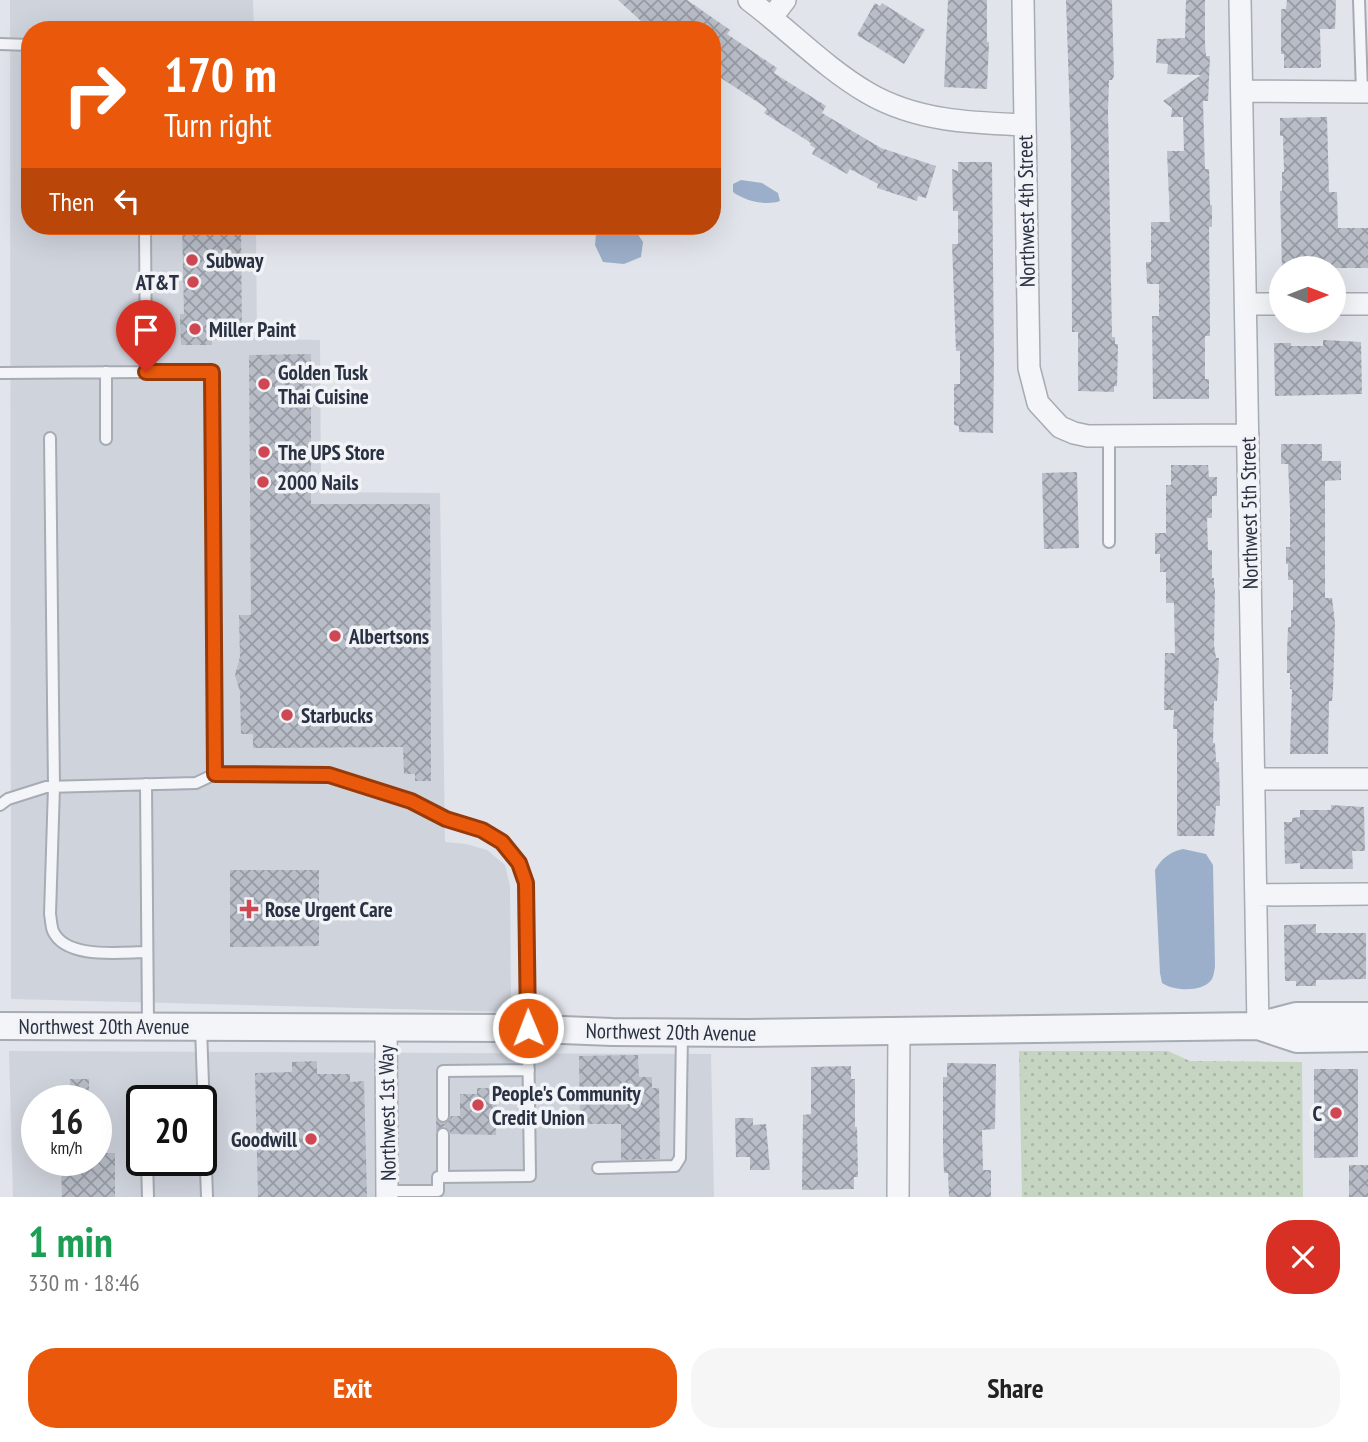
<!DOCTYPE html>
<html lang="en">
<head>
<meta charset="utf-8">
<style>
  body { margin:0; font-family:"PT Sans Narrow",sans-serif; background:#f6f6f6; color:#222; height:100vh; display:flex; flex-direction:column; font-size:26px; white-space:nowrap }
  * { box-sizing:border-box; margin:0 }
  p { font-size:23px; color:#767676 }
  .icon { flex:none; width:38px; height:38px; fill:none; stroke:currentColor; stroke-width:2; stroke-linecap:round; stroke-linejoin:round }
  .map { position:relative; height:1197px; overflow:hidden }
  .panel { display:flex; flex-direction:column; background:#fff; flex:1 }
  .panel>* { flex:none }
  .banner { position:absolute; left:21px; top:21px; width:700px; height:214px; border-radius:28px; box-shadow:0 7px 28px #0002; background:#ea580c; color:#fff; overflow:hidden }
  .needle { width:46px; rotate:90deg }
  .controls { position:absolute; left:1269px; top:256px; display:grid; gap:14px }
  .controls a { display:grid; place-items:center; width:77px; height:77px; border-radius:50%; background:#fff; box-shadow:0 7px 28px #0002; font-size:35px }
  .speed { position:absolute; left:21px; top:1085px; display:flex; gap:14px; font-size:35px; font-weight:700; text-align:center }
  .speed>* { display:grid; place-content:center; width:91px; height:91px; border-radius:50%; background:#fff; box-shadow:0 7px 28px #0002; line-height:1 }
  .speed small { font-size:18px; font-weight:400 }
  .speed .limit { border:4px solid #111; border-radius:10px; background:#fff; color:#111 }
  .pin { position:absolute; display:grid; place-items:center; width:60px; height:60px; color:#fff; margin:-72px -30px; border-radius:50% 50% 50% 0; rotate:-45deg; box-shadow:0 0 7px #0007 }
  .pin .icon { rotate:45deg }
  .me { position:absolute; width:77px; margin:-38px; rotate:359deg; stroke-linejoin:round; filter:drop-shadow(0 0 5px #0008) }
  .turn { display:flex; align-items:center; gap:24px; height:147px; padding:0 28px; font-size:32px }
  .turn .icon { width:91px; height:91px; stroke-width:2.5 }
  .turn b { display:block; font-size:49px; line-height:60px }
  .then { display:flex; align-items:center; height:66px; padding:0 28px; background:#0003; gap:14px; font-size:26px }
  .round { display:grid; place-items:center; flex:none; width:74px; height:74px; border-radius:28px; background:#f6f6f6 }
  .headline { display:flex; align-items:center; justify-content:space-between; height:119px; padding:0 28px }
  h1 { font-size:42px; font-weight:700; line-height:52px; color:#1e9e55 }
  .cta { display:flex; gap:14px; margin-top:auto; padding:14px 28px }
  .cta a { flex:1; height:80px; border-radius:28px; background:#ea580c; color:#fff; font-size:28px; font-weight:700; line-height:80px; text-align:center }
  .cta a+a { background:#f6f6f6; color:#222 }
  .map>svg:first-child { display:block }
  .built { fill:#cfd3dc; fill-rule:evenodd }
  .grass { fill:url(#grass-dots) }
  .water { fill:#9cafca }
  .building { fill:url(#building-cross-hatch) }
  .lines { fill:none; stroke-linecap:round; stroke-linejoin:round }
  .service-casing { stroke:#a6abb4; stroke-width:14 }
  .minor-casing { stroke:#a6abb4; stroke-width:24 }
  .tertiary-casing { stroke:#a6abb4; stroke-width:30 }
  .service { stroke:#f4f5f8; stroke-width:10 }
  .minor { stroke:#f4f5f8; stroke-width:21 }
  .tertiary { stroke:#f4f5f8; stroke-width:26 }
  .route-casing { stroke:#983908; stroke-width:18 }
  .route { stroke:#ea580c; stroke-width:12 }
  .poi-dot { fill:#cf4752; stroke:#f1f3f7; stroke-width:2.5 }
  .labels { text-anchor:middle; dominant-baseline:central; stroke-width:7; stroke-linejoin:round; paint-order:stroke }
  .street-label { font-size:21px; fill:#293142; stroke:#f1f3f7 }
  .poi-label { font-size:21px; font-weight:bold; fill:#293142; stroke:#f1f3f7; text-anchor:start }
</style>
</head>
<body>
<div class="map">
<svg width="1368" height="1197" viewBox="0 0 1368 1197">
  <defs>
    <pattern id="grass-dots" width="8" height="8" patternUnits="userSpaceOnUse" patternTransform="scale(1.75)"><rect width="8" height="8" fill="#c6d4c2"/><path d="M2 2h.1M6 6h.1" fill="none" stroke="#aab6a8" stroke-width="1.8" stroke-linecap="round"/></pattern>
    <pattern id="building-cross-hatch" width="8" height="8" patternUnits="userSpaceOnUse" patternTransform="scale(1.75)"><rect width="8" height="8" fill="#b8bdc7"/><path d="M0 0l8 8M0 8l8-8" fill="none" stroke="#969aa3"/></pattern>
  </defs>
  <rect width="100%" height="100%" fill="#e1e4ea"/>
  <path class="built" d="M10,0h243l1,30h-224v196h226l1,113 63,1 1,152 119,1 5,349 21,2 21,6 18,15 5,21 1,126 -500,-13z
    M9,1051l702,3 3,143h-701zM37,1101h59v59h-59zM142,1101h59v59h-59z"/>
  <path class="grass" d="M1019,1051h149l22,10 112,1 1,135h-281z"/>
  <path class="water" d="M741,180l21,3 16,10 2,8c-14,5 -35,0 -47,-9v-8z
    M614,226l21,4 8,12 -2,15 -17,7 -21,-2 -8,-17 1,-11z
    M1183,849l23,5 7,11 2,102c-1,4 -1,8 -3,12 -9,14 -39,12 -50,4l-2,-10 -5,-103c7,-12 15,-18 28,-21z"/>
  <path class="building" d="M618,0h69l43,30 -3,4 50,34 -3,5 52,33 -4,7 59,35 55,18 -10,32 -8,-2 -1,5 -40,-13 1,-4 -28,-15 -3,5 -35,-20 3,-6 -5,-3 1,-2 -47,-30 3,-4 -5,-4 -50,-33v-42h-61z
    M948,0h39v42h2l-2,47 -43,-2z
    M1066,0h46l2,76 -2,4h-3l-1,31 4,226h3v7h3l-1,42h-3v6l-36,-1v-59h-6l-1,-186z
    M1186,0h19v43l1,13h4l-2,45h-5l2,68h4l1,36h2v22h-3l1,109h-5v43h4v20h-56l-1,-83h7v-32h-12l-1,-22h5v-40h19l-3,-71h17l-1,-34h-12l1,-9 -9,-7 38,-26 -34,-1 1,-10 -12,-1 1,-24 28,-1z
    M1287,0h49l-1,29h-15l1,38 -3,1h-34v-14h-3v-45h5z
    M875,3l5,3 2,-3 43,27 -21,34 -47,-29z
    M1327,117l2,75h8l1,36h30v40h-86l-2,-77h2v-19h2l-1,-36h-3v-18z
    M958,162h34l2,197 -1,74 -34,-1v-6l-5,-1v-41h6v-33h-4l-4,-107h6v-33h-5l-1,-42 6,2z
    M182,226h59l1,114h-30v5h-31l-1,-31h4z
    M1323,340l38,2 1,52 -87,2 -1,-53h17v3h32z
    M311,354v150h119l1,277h-16v-7h-11l-1,-27 -150,1v-14h-12l-1,-42 -5,-17 5,-18 -1,-42h12l-2,-260z
    M1281,444h41v17h19v19l-16,1v117h7l3,25 -2,67 -1,11h-3l-1,53h-38l2,-65h-2v-16h-3v-20l1,-26h3v-17h2v-30h-5v-16h-2v-17h4v-38l-2,-45h-7z
    M1171,465h37l1,12h8v19h-5v22h-5l1,32h4v28h2v10h1l-1,57 2,13h3l-2,43h-3l-1,42h2l1,19h3l1,44h-4l-2,30h-37v-107h-4l1,-19h-10l1,-57h10l-1,-50h-8v-31h-6v-18h-5v-21h11v-48h5z
    M1077,472l2,76 -35,1 -2,-76z
    M1331,805l33,2 1,44h-13l1,18h-53v-6l-15,1 -1,-42h8v-4l8,-1v-7h31z
    M230,870h89v76l-89,1z
    M1316,924v9h50v46l-50,1v6h-20v-5h-11l-1,-56z
    M638,1055l1,22h13v11h7l1,71 -39,1v-36h-41l-1,-68z
    M317,1061v13h33v8l14,-1 3,116h-109l-3,-124 37,-1v-10z
    M947,1063l49,1 -1,65 -13,1 1,40h8v27h-42l-1,-24h-4l-1,-26v-70h4z
    M851,1066v13h4v48h2l1,50h-4v12l-52,1 1,-75 8,-1v-47z
    M1314,1069h44v88l-44,1z
    M70,1079h19v22h-19z
    M477,1088h15v6h5l-1,41 -45,-1 -2,-4 -5,-4 -8,5v-12l8,5 5,-4 2,-4h9v-22h17z
    M735,1118h18v7l13,-1 4,46h-20v-13h-14z
    M96,1153h19v44h-53l-1,-37h35z
    M1349,1165h19v32h-19z"/>
  <g class="lines">
    <g class="service-casing">
      <path id="service" d="M1359,0l3,92
        M0,44l30,1
        M106,372v67
        M146,372h66l3,402
        M0,373l146,-1 -1,-146
        M1109,436v106
        M50,438l4,349 -4,127c1,5 1,12 3,17 13,29 69,21 94,21
        M146,784l2,241
        M0,805l8,-6 38,-12 150,-4 19,-9 114,1 82,26 35,18 37,11 19,12 17,21 7,19 4,294 -92,1v14h-51
        M201,1028l6,169
        M145,1101l3,-6 7,-1h48
        M443,1116v-45l86,-1
        M443,1134v43
        M147,1160l1,37
        M598,1168l77,-2 5,-8 2,-125"/>
    </g>
    <g class="minor-casing">
      <path id="minor" d="M749,0c40,30 76,68 119,93 48,28 103,30 157,32
        M1023,0l6,368 9,35 22,24 14,6 14,3 160,-1
        M1240,0l18,1026
        M772,17l13,-17
        M1242,91l126,1
        M1246,304h35
        M1334,304h34
        M1255,779h113
        M1256,895l112,-1
        M386,1028l1,169
        M898,1197l1,-166"/>
    </g>
    <g class="tertiary-casing">
      <path id="tertiary" d="M0,1026l514,2 98,4 135,1 511,-7 38,-10h72
        M1258,1026l39,13 71,-1"/>
    </g>
    <use href="#service" class="service"/>
    <use href="#minor" class="minor"/>
    <use href="#tertiary" class="tertiary"/>
  </g>
  <g class="lines">
    <g class="route-casing">
      <path id="route" d="M146,372h66l3,402 114,1 82,26 35,18 36,11 20,12 17,21 7,20 2,145"/>
    </g>
    <use href="#route" class="route"/>
  </g>
  <g class="poi-dot">
    <circle cx="192" cy="260" r="7"/>
    <circle cx="193" cy="282" r="7"/>
    <circle cx="195" cy="329" r="7"/>
    <circle cx="264" cy="384" r="7"/>
    <circle cx="264" cy="452" r="7"/>
    <circle cx="263" cy="482" r="7"/>
    <circle cx="335" cy="636" r="7"/>
    <circle cx="287" cy="715" r="7"/>
    <path d="M245.5 898.5h7v7h7v7h-7v7h-7v-7h-7v-7h7z"/>
    <circle cx="478" cy="1105" r="7"/>
    <circle cx="1336" cy="1113" r="7"/>
    <circle cx="311" cy="1139" r="7"/>
  </g>
  <g class="labels">
    <g class="street-label">
      <text transform="translate(1026 211) rotate(-91)">Northwest 4th Street</text>
      <text transform="translate(1249 513) rotate(-91)">Northwest 5th Street</text>
      <text x="104" y="1026">Northwest 20th Avenue</text>
      <text transform="translate(671 1032) rotate(1)">Northwest 20th Avenue</text>
      <text transform="translate(387 1113) rotate(-91)">Northwest 1st Way</text>
    </g>
    <g class="poi-label">
      <text x="206" y="260">Subway</text>
      <text x="179" y="282" text-anchor="end">AT&amp;T</text>
      <text x="209" y="329">Miller Paint</text>
      <text x="278" y="372">Golden Tusk<tspan x="278" dy="24">Thai Cuisine</tspan></text>
      <text x="278" y="452">The UPS Store</text>
      <text x="277" y="482">2000 Nails</text>
      <text x="349" y="636">Albertsons</text>
      <text x="301" y="715">Starbucks</text>
      <text x="265" y="909">Rose Urgent Care</text>
      <text x="492" y="1093">People's Community<tspan x="492" dy="24">Credit Union</tspan></text>
      <text x="1322" y="1113" text-anchor="end">C</text>
      <text x="297" y="1139" text-anchor="end">Goodwill</text>
    </g>
  </g>
</svg>
<div class="controls">
<a><svg class="needle" viewBox="-14 -14 28 28"><path d="M0-13l5 13h-10z" fill="#e53935"/><path d="M0 13l5-13h-10z" fill="#767676"/></svg></a>
</div>
<div class="speed"><div>16<small>km/h</small></div><div class="limit">20</div></div>
<div class="pin" style="left:146px;top:372px;background:#d93025"><svg class="icon" aria-label="arrive" viewBox="0 0 24 24"><path d="M6 21V4h12l-3 4 3 4H6"/></svg></div>
<svg class="me" style="left:528px;top:1028px" viewBox="-20 -20 40 40"><circle r="17" fill="#ea580c" stroke="#fff" stroke-width="3"/><path d="M0-11L8 9 0 5-8 9z" fill="#fff"/></svg>
<div class="banner">
<div class="turn"><svg class="icon" aria-label="right" viewBox="0 0 24 24"><path d="M7 20v-9h11M14 6l5 5-5 5"/></svg><div><b>170 m</b>Turn right</div></div>
<div class="then">Then<svg class="icon" aria-label="left" viewBox="0 0 24 24"><path d="M17 20v-9H6M10 6l-5 5 5 5"/></svg></div>
</div>
</div>
<section class="panel">
<div class="headline"><div><h1>1 min</h1><p>330 m · 18:46</p></div><a class="round" style="background:#d93025;color:#fff"><svg class="icon" aria-label="close" viewBox="0 0 24 24"><path d="M6 6l12 12M18 6L6 18"/></svg></a></div>
<div class="cta"><a>Exit</a><a>Share</a></div>
</section>
</body>
</html>
